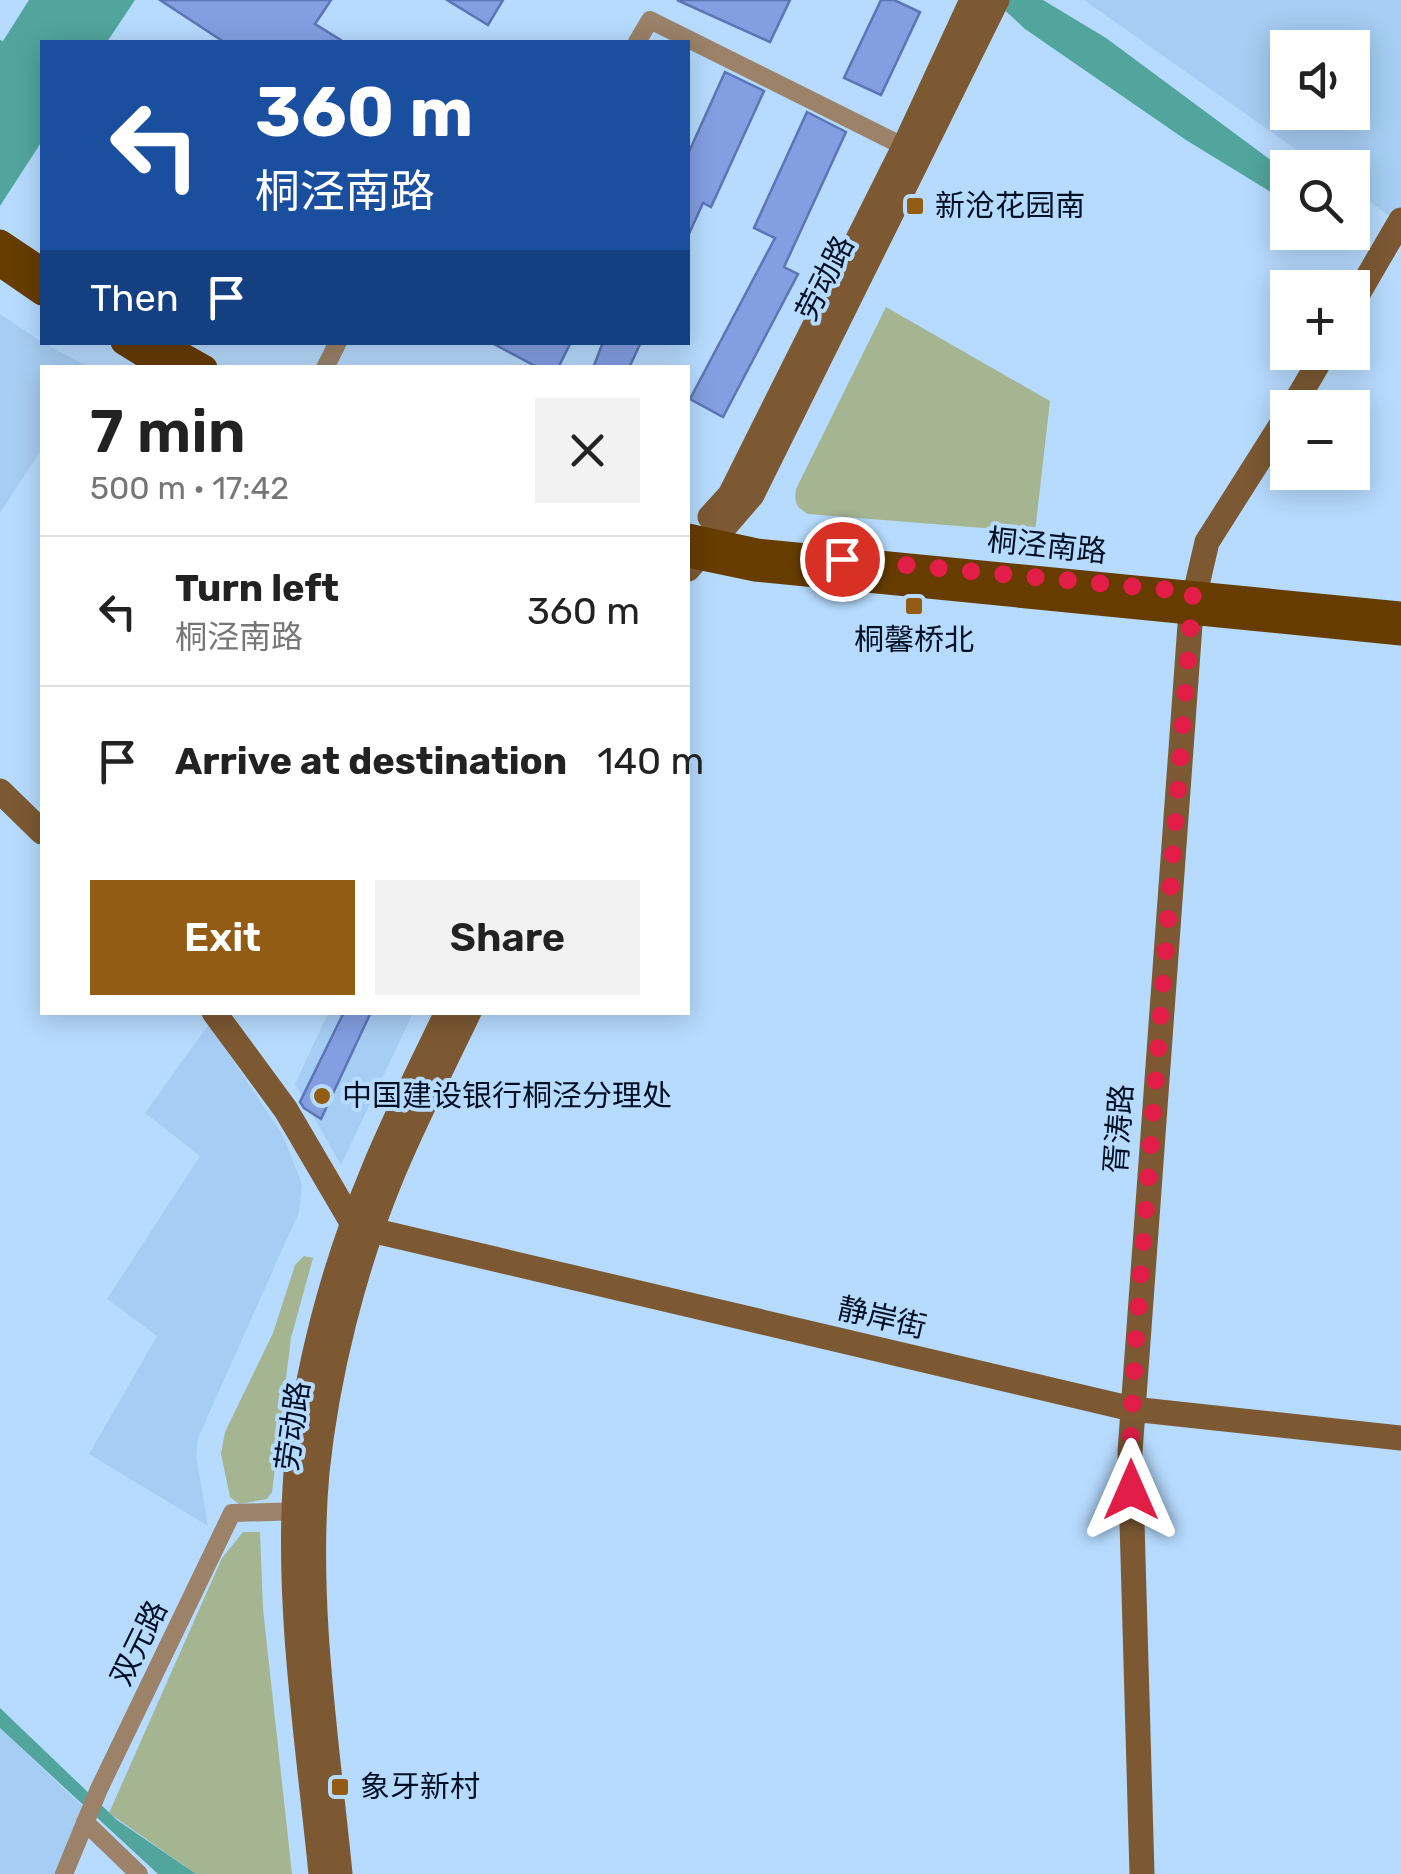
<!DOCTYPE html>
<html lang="en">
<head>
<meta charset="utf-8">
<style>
  body { margin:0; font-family:Rubik,"Noto Sans SC",sans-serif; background:#f2f2f2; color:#222; height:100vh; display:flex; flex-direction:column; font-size:38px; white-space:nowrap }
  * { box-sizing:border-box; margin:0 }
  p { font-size:32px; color:#767676 }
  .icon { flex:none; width:55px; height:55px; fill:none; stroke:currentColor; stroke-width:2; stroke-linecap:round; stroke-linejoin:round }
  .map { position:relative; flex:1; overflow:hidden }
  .sheet { position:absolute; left:40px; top:365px; width:650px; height:650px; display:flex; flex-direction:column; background:#fff; border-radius:0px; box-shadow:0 5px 25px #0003 }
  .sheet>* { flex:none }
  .hud { position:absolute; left:40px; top:40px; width:650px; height:305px; border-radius:0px; box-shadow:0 5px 25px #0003; background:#1a4fa0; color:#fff; overflow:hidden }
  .controls { position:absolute; left:1270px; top:30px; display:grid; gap:20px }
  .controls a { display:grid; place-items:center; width:100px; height:100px; border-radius:0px; background:#fff; box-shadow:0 5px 25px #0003; font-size:50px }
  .pin { position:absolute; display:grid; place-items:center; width:85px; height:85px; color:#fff; margin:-42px; border:5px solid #fff; border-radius:50%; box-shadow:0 2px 10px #0007 }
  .me { position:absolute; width:110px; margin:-55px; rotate:0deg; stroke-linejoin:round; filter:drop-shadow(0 0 8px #0008) }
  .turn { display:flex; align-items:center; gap:35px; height:210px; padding:0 50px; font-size:45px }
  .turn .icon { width:130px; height:130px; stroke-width:2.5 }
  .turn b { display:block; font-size:70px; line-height:85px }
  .then { display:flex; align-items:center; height:95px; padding:0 50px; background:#0003; gap:20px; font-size:38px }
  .round { display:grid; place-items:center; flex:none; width:105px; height:105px; border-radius:0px; background:#f2f2f2 }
  .headline { display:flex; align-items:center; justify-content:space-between; height:170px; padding:0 50px }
  h1 { font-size:60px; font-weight:600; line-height:75px }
  .button { display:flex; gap:20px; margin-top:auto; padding:20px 50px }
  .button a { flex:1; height:115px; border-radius:0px; background:#935c14; color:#fff; font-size:40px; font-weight:600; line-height:115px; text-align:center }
  .button a+a { background:#f2f2f2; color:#222 }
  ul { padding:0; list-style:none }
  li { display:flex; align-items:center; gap:30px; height:150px; padding:0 50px; border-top:2px solid #e0e0e0 }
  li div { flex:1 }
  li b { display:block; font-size:38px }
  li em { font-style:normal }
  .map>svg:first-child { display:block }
  .built { fill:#a6cdf3; fill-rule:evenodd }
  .green { fill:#a5b592 }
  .water { fill:#51a59d }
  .building { fill:#839fe2; stroke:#5c75b5; stroke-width:2.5 }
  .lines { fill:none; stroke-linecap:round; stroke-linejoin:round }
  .street { stroke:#9b8269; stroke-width:18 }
  .secondary { stroke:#7c5933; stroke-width:25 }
  .primary { stroke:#663c00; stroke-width:25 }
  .route { stroke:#e11d48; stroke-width:18; stroke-dasharray:0 32.4 }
  .poi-dot { fill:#935c14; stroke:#b6dbfe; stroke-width:4 }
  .labels { text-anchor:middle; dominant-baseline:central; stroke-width:8; stroke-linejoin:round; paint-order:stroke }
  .poi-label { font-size:30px; fill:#001024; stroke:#b6dbfe; text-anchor:start }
  .street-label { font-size:30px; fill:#001024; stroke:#b6dbfe }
</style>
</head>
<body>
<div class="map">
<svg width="1401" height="1874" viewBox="0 0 1401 1874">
  <rect width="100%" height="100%" fill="#b6dbfe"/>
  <path class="built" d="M1084,0h317v224l-48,-34 -1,-22 -31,-1zM1288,48h64v64h-64z
    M0,314l42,28 47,25 -47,1v81l-42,64z
    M328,1013h85l-72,152 -46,-81z
    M209,1024l74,112 19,48 -3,28 -101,226 -2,17 12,71 -119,-72 68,-118 -50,-37 93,-143 -55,-43z
    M0,1728l84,80 -29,66h-55z"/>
  <path class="green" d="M886,307l164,94 -15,131 -227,-18c-12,-7 -14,-12 -12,-25z
    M304,1256l9,2 -22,80 -19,154 -5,7 -28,5 -9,-7 -9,-43 4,-22 48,-99 22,-68z
    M243,1532h17l3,77 29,265h-96l-87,-61 113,-255z"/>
  <path class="water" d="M29,0h106l-28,42h-65v99l-42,65v-166l3,1z
    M994,0h49l63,38 181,134v30l-101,-62 -161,-111z
    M0,1708l117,112 79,54h-38l-158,-146z"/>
  <path class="building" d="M160,0h171l-16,24 29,18h-120z
    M447,0h56l-15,25z
    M677,0h113l-20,42z
    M881,0h13l26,12 -39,83 -37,-17z
    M725,72l39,19 -53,116 -8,-4 -15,33v-82z
    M807,112l39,20 -62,135 14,7 -75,143 -33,-18 85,-161 -21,-10z
    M490,342h81l-13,26h-19z
    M603,342h38l-12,26h-36z
    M344,1012h27l-50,107 -17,-11 -4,-6z"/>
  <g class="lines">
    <path class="street" d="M637,42l13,-22 263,131
      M325,368l13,-26
      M85,1822l54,52
      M64,1874l35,-85 133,-276 71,-2"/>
    <path class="secondary" d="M1352,304l49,-84
      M1292,408l33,-56
      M710,517l20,-22 174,-348 68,-147
      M688,569l64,-74 245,-495
      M0,791l42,41
      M214,1012l72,98 68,116 778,183 269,29
      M321,1874c-13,-133 -35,-268 -25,-402 9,-101 38,-208 77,-301 22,-54 49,-106 74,-159
      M340,1874c-13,-133 -35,-269 -23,-402 10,-97 37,-204 74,-294 23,-57 52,-111 78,-166
      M1142,1874l-12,-422 61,-841 16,-69 81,-128"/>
    <path class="primary" d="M0,242l42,28
      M0,264l42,29
      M123,342l42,26
      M159,342l46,26
      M688,536l69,15 644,63
      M688,555l67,14 646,64"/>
  </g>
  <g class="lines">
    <path class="route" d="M842,559l351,33 -57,746 -6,114 1,38"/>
  </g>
  <g class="poi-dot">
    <rect x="905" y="196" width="20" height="20" rx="5"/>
    <rect x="904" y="596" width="20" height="20" rx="5"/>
    <circle cx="322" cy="1096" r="10"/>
    <rect x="330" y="1777" width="20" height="20" rx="5"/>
  </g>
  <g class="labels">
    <g class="poi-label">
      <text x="935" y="206">新沧花园南</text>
      <text x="914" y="640" text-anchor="middle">桐馨桥北</text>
      <text x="342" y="1096">中国建设银行桐泾分理处</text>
      <text x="360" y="1787">象牙新村</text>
    </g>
    <g class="street-label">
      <text transform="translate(825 278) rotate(-63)">劳动路</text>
      <text transform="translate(1047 546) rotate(6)">桐泾南路</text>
      <text transform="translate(1119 1129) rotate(-86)">胥涛路</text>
      <text transform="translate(882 1318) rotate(13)">静岸街</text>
      <text transform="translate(293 1426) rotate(-82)">劳动路</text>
      <text transform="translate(139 1643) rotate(-64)">双元路</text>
    </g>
  </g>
</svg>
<div class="controls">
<a><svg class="icon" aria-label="sound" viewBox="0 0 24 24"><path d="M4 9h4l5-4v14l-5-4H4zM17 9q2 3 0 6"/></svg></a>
<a><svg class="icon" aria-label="search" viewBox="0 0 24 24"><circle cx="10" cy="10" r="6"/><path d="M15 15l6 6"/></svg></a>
<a>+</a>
<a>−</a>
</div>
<div class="pin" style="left:842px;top:559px;background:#d93025"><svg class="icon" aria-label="arrive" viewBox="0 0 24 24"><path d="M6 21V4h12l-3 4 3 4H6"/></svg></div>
<svg class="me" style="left:1131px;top:1490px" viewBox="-20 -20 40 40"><path d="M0-17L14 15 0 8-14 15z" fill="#e11d48" stroke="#fff" stroke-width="4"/></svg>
<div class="hud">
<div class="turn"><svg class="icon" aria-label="left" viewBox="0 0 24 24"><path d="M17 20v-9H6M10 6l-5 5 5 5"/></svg><div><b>360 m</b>桐泾南路</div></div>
<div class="then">Then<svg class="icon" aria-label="arrive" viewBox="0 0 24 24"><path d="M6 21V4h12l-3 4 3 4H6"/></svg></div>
</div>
<section class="sheet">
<div class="headline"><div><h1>7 min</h1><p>500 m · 17:42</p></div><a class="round"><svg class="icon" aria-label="close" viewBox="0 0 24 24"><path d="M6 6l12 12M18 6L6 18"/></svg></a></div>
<ul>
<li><svg class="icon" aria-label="left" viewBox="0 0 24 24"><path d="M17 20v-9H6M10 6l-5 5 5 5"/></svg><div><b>Turn left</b><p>桐泾南路</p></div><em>360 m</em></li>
<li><svg class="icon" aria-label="arrive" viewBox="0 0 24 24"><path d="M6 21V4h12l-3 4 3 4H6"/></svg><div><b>Arrive at destination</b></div><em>140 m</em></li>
</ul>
<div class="button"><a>Exit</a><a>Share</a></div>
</section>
</div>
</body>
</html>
